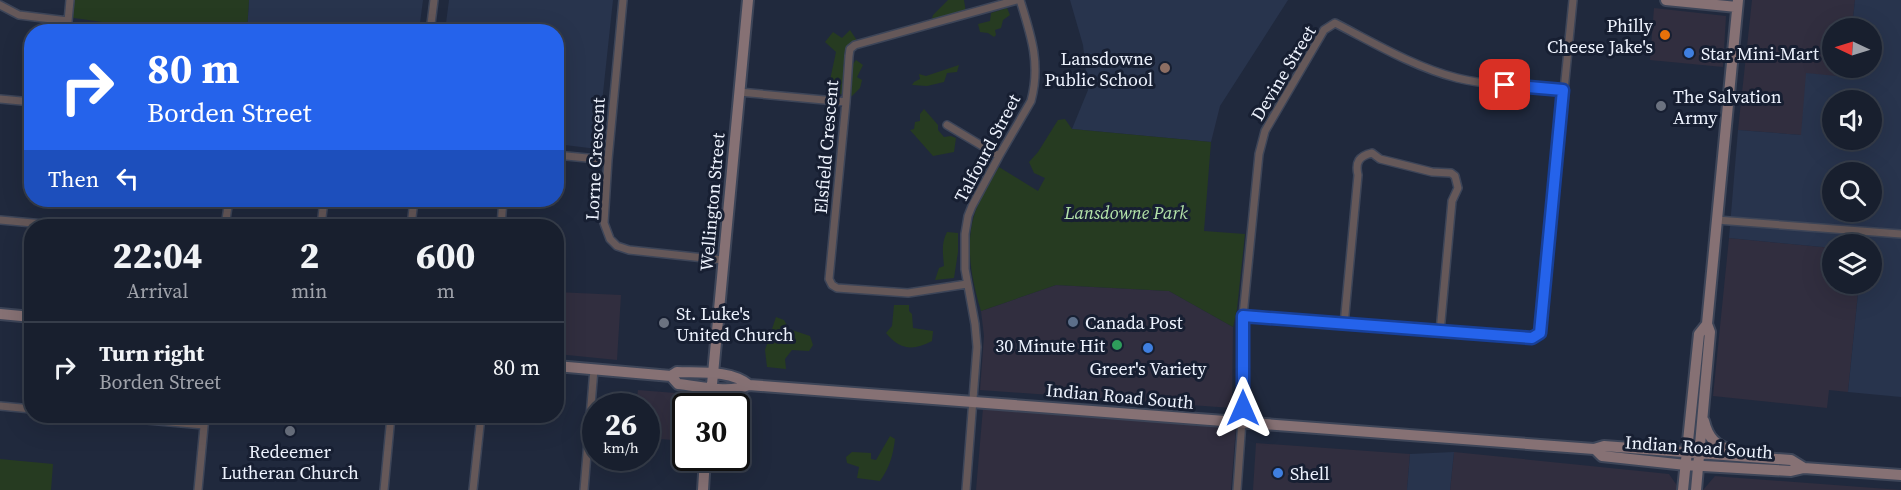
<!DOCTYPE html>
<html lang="en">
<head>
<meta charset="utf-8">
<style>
  body { margin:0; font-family:"Source Serif 4",serif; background:#212736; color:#f1f3f6; height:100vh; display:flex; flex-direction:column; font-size:22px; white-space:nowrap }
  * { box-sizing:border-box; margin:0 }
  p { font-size:20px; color:#9fa2aa }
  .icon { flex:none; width:33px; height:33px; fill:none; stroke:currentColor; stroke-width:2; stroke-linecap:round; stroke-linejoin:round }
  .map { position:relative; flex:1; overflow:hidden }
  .sheet { position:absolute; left:24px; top:219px; width:540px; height:204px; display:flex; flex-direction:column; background:#181f2e; border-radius:24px; box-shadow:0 6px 24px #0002,0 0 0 2px #363d4a }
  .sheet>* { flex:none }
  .banner { position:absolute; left:24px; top:24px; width:540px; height:183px; border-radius:24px; box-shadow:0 6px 24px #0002,0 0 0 2px #363d4a; background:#2563eb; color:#fff; overflow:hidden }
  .needle { width:39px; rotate:274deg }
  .buttons { position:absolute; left:1822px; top:18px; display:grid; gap:12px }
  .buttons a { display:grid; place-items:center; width:60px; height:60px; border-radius:50%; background:#181f2e; box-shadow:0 6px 24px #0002,0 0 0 2px #363d4a; font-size:30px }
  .speed { position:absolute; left:582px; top:393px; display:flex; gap:12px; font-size:30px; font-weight:700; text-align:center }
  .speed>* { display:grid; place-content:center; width:78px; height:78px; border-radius:50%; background:#181f2e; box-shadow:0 6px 24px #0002,0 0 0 2px #363d4a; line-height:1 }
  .speed small { font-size:15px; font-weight:400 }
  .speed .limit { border:3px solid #111; border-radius:9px; background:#fff; color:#111 }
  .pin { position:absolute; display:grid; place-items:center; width:51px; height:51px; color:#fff; margin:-26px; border-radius:12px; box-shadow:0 3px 9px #0006 }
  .me { position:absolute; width:66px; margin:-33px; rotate:0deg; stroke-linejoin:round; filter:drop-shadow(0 0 4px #0008) }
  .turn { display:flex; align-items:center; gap:21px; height:126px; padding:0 24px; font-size:27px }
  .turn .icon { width:78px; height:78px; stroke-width:2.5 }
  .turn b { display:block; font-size:42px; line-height:51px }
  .then { display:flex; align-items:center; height:57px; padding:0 24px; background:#0003; gap:12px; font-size:22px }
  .eta { display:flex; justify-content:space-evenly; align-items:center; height:102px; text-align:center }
  .eta b { font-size:36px; font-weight:800; line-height:42px }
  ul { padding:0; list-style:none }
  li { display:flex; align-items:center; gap:18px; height:90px; padding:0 24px; border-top:2px solid #363d4a }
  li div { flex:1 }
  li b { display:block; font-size:22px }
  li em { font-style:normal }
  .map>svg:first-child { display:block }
  .commercial { fill:#312e3f }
  .built { fill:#28344d; fill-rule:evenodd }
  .green { fill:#263b21 }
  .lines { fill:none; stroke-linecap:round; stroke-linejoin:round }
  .street-casing { stroke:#3d4558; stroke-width:10 }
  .secondary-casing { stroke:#3d4558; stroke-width:14 }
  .street { stroke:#655859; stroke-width:7 }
  .secondary { stroke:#867174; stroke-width:10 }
  .route-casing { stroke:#184099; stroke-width:15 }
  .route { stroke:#2563eb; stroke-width:10 }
  .food-dot { fill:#e8710a; stroke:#171f32; stroke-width:2 }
  .shop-dot { fill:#3f7fe0; stroke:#171f32; stroke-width:2 }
  .education-dot { fill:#8d6e63; stroke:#171f32; stroke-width:2 }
  .worship-dot { fill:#6b7280; stroke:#171f32; stroke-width:2 }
  .service-dot { fill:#5c6f8a; stroke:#171f32; stroke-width:2 }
  .leisure-dot { fill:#2e9e5b; stroke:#171f32; stroke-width:2 }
  .labels { text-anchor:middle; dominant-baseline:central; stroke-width:6; stroke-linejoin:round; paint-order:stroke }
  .poi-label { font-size:18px; fill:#eef3fe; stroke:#171f32; text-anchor:start }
  .street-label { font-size:18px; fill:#eef3fe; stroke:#171f32 }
  .park-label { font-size:18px; font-style:italic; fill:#b4e4aa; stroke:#171f32 }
</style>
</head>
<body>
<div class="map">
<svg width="1901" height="490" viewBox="0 0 1901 490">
  <rect width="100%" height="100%" fill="#20293d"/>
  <path class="commercial" d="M1752,0h103l-3,28h-19v40h15l-1,9 -46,58 -63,-5z
    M1654,8l72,8 -3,51 -73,-7z
    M1729,238l104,10v36h26l-11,108 -19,-2 -2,18 -114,-12z
    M1056,285l113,6 64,36 -1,81 -252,-18 4,-54 -3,-25z
    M556,292l65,3 -4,65 -60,-6z
    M638,390l62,5 -1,11h-13l-1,35 -38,-3 -1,-32h-10z
    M983,408l253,19 -5,63h-255z
    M1256,443l154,11 -3,36h-154z
    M1454,452l215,22 9,13v3h-228z
    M1715,476l11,1 175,13h-198z"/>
  <path class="built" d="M249,0h174l-4,31h-172z
    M449,0h164l-16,149 -40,-5 -1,-112 -111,-1z
    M1070,0h218l-68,106 -9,36 -139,-13 16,-39 -5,-45z
    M1855,0h46v397l-53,-5 11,-108h13v-40h-39v4l-104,-10 9,-108 63,5 5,-62 41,4 1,-9h24v-40h-20zM1833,100h39v40h-39zM1833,172h39v40h-39z
    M1454,452l-4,38h-43l3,-36z"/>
  <path class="green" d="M68,0h181l-2,31h-131v-7l-49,-7z
    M948,0h16l2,13 -35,9 2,-7z
    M1007,8l3,7 -7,5 -2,8 -6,2 1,5 -2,2 -6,-4 -8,-1 -2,-8 12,-3 1,-8z
    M850,30l8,12 -14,11 3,3 -4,10 5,4 8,-10 7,5 -6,12 5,3 -2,8 -8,8 -19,-3 -3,-13 6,-28 -11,-10 8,-10 9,6z
    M959,65l-2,7 -10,1 -3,9 -17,4 -15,-1 2,-3 6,-3 -1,-5 7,2z
    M924,109l14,16v5l6,7 7,-1 5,2 -2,14 -21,4 -23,-26 4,-1 1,-7 5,-1v-7z
    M1065,119l7,10 139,13 -7,89 41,3 -8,75 -4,18 -64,-36 -113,-6 -75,26c-11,-36 -18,-76 -1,-111 5,-12 12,-22 19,-33l39,24 7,-13 -11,-5 -5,-11 9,-10 20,-32z
    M947,232l11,1v19l-4,26 -19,2 4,-12 5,-2c-1,-12 -3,-23 3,-34z
    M894,305h15v6l3,3 1,14 20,3 -1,10c-19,10 -32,9 -46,-8l6,-7z
    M776,317l8,3 5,9 21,7 3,9 -4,6 -17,-1 -7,9 1,10 -19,-2 -2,-17z
    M890,436l5,3c-2,16 -5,28 -15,42l-23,-3 2,-11 -12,-4 -1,-6 6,-5 19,1v6l5,1z
    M0,459l53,5 -2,26h-51z"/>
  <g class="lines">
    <g class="street-casing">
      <path id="street" d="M623,0l-15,160 -4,63 6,16 7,7 12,4 94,10
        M0,5l19,10 49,6
        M67,32l3,-32
        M430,32l4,-32
        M739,92l107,10
        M0,99l32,3
        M947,125l52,31
        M556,155l52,5
        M0,220l66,6
        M1717,220l184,14
        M225,226l4,-26
        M321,226l3,-26
        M411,226l3,-26
        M501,226l2,-26
        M967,284l-59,9 -71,-5 -5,-3 -3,-6 17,-177 3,-46 1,-7 5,-4 162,-45
        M1243,316l289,22 8,-5 33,-333
        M1344,325l14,-150c-3,-13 1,-19 14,-22l8,6 52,13 19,1 4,3 3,12 -6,13 -12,131
        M0,406l32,3
        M102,416l102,9
        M198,490l7,-74
        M384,490l7,-74
        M473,490l8,-74
        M584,490l10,-121
        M966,490l11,-143 -2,-23 -10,-55v-35l3,-18 4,-10 27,-50 32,-55c10,-37 0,-66 -11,-101
        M1237,490l6,-83v-91l16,-162 6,-23 59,-101 11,-7c39,20 79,44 122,55 34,8 71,9 106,12"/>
    </g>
    <g class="secondary-casing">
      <path id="secondary" d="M1666,0l71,7
        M0,314l32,3
        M556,366l115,10 6,-4c23,1 54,-2 72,13
        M671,376l7,8c22,2 50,10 71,1l845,64 10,-3 187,14 13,8
        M710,406l38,-406
        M1704,421c4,17 12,25 29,30
        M1595,449l7,7 84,9 105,6 13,-3 97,7
        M703,490l2,-32
        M1683,490l16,-156 8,-10
        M1696,490l14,-158 -3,-8 31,-324"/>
    </g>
    <use href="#street" class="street"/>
    <use href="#secondary" class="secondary"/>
  </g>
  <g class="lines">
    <g class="route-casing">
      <path id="route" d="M1243,408v-92l289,22 8,-5 23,-243 -58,-5"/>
    </g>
    <use href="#route" class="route"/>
  </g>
  <circle class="food-dot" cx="1665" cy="35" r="6"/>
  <g class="shop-dot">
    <circle cx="1689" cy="53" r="6"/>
    <circle cx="1148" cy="348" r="6"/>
    <circle cx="1278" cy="473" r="6"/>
  </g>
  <circle class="education-dot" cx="1165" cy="68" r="6"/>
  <g class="worship-dot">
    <circle cx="1661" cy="106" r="6"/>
    <circle cx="664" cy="323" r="6"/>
    <circle cx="290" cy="431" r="6"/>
  </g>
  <circle class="service-dot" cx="1073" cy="322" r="6"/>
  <circle class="leisure-dot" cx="1117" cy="345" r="6"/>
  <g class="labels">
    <g class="poi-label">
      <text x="1653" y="25" text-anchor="end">Philly<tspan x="1653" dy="21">Cheese Jake's</tspan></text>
      <text x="1701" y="53">Star Mini-Mart</text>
      <text x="1153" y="58" text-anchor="end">Lansdowne<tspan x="1153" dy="21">Public School</tspan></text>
      <text x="1673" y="96">The Salvation<tspan x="1673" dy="21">Army</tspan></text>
      <text x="676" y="313">St. Luke's<tspan x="676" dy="21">United Church</tspan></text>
      <text x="1085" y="322">Canada Post</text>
      <text x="1105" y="345" text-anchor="end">30 Minute Hit</text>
      <text x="1148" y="368" text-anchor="middle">Greer's Variety</text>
      <text x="290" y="451" text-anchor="middle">Redeemer<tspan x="290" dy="21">Lutheran Church</tspan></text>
      <text x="1290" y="473">Shell</text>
    </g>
    <g class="street-label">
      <text transform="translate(1283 73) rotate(-59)">Devine Street</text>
      <text transform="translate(826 147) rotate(-85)">Elsfield Crescent</text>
      <text transform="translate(987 148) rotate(-62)">Talfourd Street</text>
      <text transform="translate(595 159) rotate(-87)">Lorne Crescent</text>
      <text transform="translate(712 202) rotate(-85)">Wellington Street</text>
      <text transform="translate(1120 396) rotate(5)">Indian Road South</text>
      <text transform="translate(1699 447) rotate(4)">Indian Road South</text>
    </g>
    <g class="park-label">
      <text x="1126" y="212">Lansdowne Park</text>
    </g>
  </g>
</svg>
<div class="buttons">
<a><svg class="needle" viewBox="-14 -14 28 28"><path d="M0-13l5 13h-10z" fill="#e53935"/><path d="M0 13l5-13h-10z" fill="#9fa2aa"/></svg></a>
<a><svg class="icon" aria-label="sound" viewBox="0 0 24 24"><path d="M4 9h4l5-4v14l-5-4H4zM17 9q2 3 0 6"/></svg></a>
<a><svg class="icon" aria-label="search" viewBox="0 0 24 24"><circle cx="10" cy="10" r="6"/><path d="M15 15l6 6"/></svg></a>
<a><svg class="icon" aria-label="layers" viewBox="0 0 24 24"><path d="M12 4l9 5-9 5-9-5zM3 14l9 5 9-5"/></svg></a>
</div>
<div class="speed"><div>26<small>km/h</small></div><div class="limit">30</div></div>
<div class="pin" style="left:1505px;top:85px;background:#d93025"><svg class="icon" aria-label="arrive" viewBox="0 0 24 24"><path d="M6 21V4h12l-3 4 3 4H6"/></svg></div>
<svg class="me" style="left:1243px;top:408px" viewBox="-20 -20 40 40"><path d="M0-17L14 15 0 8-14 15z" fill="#2563eb" stroke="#fff" stroke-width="4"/></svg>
<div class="banner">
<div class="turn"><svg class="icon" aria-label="right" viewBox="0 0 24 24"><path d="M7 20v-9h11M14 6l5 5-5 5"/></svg><div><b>80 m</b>Borden Street</div></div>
<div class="then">Then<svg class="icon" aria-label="left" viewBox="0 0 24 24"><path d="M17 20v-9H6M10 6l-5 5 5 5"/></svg></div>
</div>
<section class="sheet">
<div class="eta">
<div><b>22:04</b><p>Arrival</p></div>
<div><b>2</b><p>min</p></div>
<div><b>600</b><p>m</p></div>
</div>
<ul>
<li><svg class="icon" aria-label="right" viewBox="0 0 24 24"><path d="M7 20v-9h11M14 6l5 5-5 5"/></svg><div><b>Turn right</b><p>Borden Street</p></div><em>80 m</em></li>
</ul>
</section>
</div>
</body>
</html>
